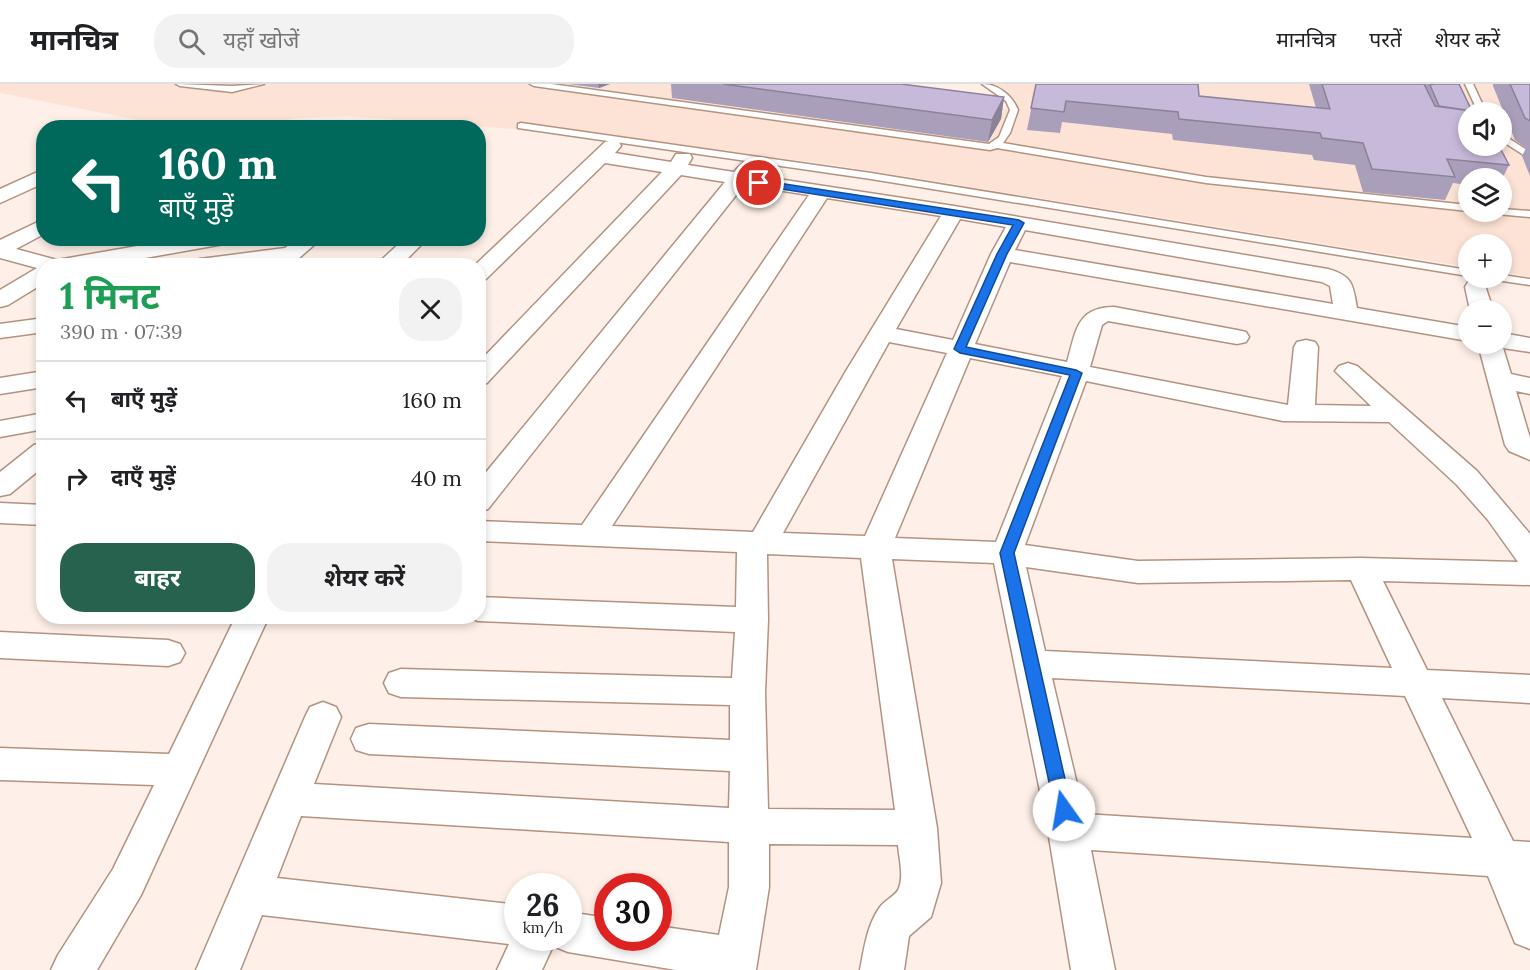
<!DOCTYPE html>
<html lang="hi">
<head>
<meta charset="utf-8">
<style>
  body { margin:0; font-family:Lora,"Noto Sans Devanagari",serif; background:#f2f2f2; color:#202124; height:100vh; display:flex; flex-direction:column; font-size:22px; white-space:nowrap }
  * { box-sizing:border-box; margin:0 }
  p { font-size:20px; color:#757577 }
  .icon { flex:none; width:33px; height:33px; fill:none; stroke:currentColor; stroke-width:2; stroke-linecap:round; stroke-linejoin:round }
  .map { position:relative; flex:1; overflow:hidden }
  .details { position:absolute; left:36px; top:174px; width:450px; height:366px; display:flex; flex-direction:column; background:#fff; border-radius:24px; box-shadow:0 3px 9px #0003 }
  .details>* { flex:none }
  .guide { position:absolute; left:36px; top:36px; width:450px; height:126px; border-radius:24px; box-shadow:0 3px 9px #0003; background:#00695c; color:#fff; overflow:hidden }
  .fabs { position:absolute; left:1458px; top:18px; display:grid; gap:12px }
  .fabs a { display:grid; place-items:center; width:54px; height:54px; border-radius:50%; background:#fff; box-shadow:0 3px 9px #0003; font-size:30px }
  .speed { position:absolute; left:504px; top:789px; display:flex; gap:12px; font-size:30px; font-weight:700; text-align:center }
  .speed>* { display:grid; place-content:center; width:78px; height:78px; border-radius:50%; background:#fff; box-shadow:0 3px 9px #0003; line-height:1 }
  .speed small { font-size:15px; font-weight:400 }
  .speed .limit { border:9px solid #d22; background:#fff; color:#111 }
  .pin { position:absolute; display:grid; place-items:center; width:51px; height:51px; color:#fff; margin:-26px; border:3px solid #fff; border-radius:50%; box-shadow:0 2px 6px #0007 }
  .me { position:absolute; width:66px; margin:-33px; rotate:347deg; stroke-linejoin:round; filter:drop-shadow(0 0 4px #0008) }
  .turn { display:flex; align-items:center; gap:21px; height:126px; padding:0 24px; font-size:27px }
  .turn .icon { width:78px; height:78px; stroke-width:2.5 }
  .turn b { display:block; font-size:42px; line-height:51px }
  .round { display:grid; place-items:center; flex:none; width:63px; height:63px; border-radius:24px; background:#f2f2f2 }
  .head { display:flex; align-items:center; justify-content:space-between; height:102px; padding:0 24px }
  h1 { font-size:36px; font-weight:700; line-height:45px; color:#1e9e55 }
  .action { display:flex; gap:12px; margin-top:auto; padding:12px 24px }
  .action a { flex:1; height:69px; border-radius:24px; background:#26624d; color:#fff; font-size:24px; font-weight:700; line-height:69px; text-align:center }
  .action a+a { background:#f2f2f2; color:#202124 }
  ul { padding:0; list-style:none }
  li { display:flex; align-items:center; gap:18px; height:78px; padding:0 24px; border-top:2px solid #e0e0e0 }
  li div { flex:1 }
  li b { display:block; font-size:22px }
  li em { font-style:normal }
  header { display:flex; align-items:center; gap:36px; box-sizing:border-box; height:84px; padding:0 30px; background:#fff; border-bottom:2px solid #e0e0e0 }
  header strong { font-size:28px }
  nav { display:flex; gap:33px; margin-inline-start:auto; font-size:21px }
  .search { width:420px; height:54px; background:#f2f2f2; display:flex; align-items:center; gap:15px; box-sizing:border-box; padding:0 21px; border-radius:24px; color:#757577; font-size:22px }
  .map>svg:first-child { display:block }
  .built { fill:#fde3d5; fill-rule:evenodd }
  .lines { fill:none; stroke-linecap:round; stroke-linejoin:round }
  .lane-casing { stroke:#b39280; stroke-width:3 }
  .street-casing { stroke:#b39280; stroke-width:3 }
  .lane { fill:#fff; fill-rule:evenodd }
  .street { fill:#fff; fill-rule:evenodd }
  .wall { fill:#aa9fbb }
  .shaded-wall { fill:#8b8298 }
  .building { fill:#c6b9d9; stroke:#8b8298; stroke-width:1.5 }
  .route { fill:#1a73e8; stroke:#114b97; stroke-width:1.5 }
</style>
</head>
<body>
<header>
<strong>मानचित्र</strong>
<div class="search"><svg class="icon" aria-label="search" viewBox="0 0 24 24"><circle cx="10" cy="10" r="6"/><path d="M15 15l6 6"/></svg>यहाँ खोजें</div>
<nav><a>मानचित्र</a><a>परतें</a><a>शेयर करें</a></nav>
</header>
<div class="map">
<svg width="1530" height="886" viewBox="0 0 1530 886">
  <rect width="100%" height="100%" fill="#fef0e8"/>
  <path class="built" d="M0,0h820l188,25 -6,-10 -23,-15h551v193l-28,-5v-28h-34v23l-634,-102 -219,-28 -267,-21 -49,2 -68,10 -57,-1 -174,-34zM1468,28h34v34h-34zM1468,94h34v34h-34z"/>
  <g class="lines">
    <g class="lane-casing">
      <path id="lane" d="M176,0l56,2 32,-2 -32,8 -52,-6z
        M530,0h21l438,60 10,-7 11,-27 -4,-9 -24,-17c16,0 30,11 36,26l-8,23 -7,10 203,34 262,28v6l-262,-28 -209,-35 -7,2 -456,-64z
        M1465,0h8l13,28h-8z
        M521,39l350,50 597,97v6l-597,-97 -353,-51v-4z
        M1502,50l28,18v7l-28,-18z
        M1502,125l28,2v6l-33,-3 -1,-2h6z
        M1502,191l28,4v6l-34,-5 -1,-2h7z"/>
    </g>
    <g class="street-casing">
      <path id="street" d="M612,56l7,2 2,4 -6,7 56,9 5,-8h14l2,4 -4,7 46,7c7,-8 10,-12 21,-9l3,4 -6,8 202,31 374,63c25,7 25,16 29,39l111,19v14l-458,-79 -35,82 92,18c9,-30 9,-55 47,-55l123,23 9,2 3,5 -3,5 -9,2 -129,-23 -6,4 -12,42 198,38 6,-58 3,-5 9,-2 9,2 3,5 -3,58 56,1 -36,-35 4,-5 9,-3 9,3 120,105 53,63v51l-147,-4 44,89 103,5v28l-88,-5 71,143 17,1v107l-15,-6 -27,-67 -397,-26 24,120h-44l-23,-139 -54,-268 -102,-4 45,269 4,55 -10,34 -22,19 -5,34h-44c4,-21 7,-45 20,-63 5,-7 17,-12 19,-19 5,-12 0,-30 -1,-43l-129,-1v43l-13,83h-80l-108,-18 -15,-6 -11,24h-45l12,-26 -247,-29 -22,55h-44l109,-253 5,-10 13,-5 13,5 5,10 -27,67 415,24 1,-37 -361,-17 -13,-4 -5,-11 5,-11 13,-4 361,16v-35l-329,-8 -12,-4 -5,-10 5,-10 12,-4 331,9 3,-46 -257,-11 -12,-5h12v-19l258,10 1,-55 -259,-11v-20l104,4 227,-330 -65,-10 -256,324 -10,3v-30l247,-300 -44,-7 -194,208 -9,3v-23l184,-191 -57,-9 -119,116 -8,2v-15h-4l131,-124zM827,114l114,18 -95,155 -93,161 -141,-6zM960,135l46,8 -15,27 -38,86 -57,-11zM1025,146l297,52 8,4 3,18 -318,-54zM889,258l58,11 -82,183 -82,-3zM970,274l92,18 -66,166 -101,-4zM1086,297l197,40 106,1 68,63 31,35 30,42 -157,-4 -223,3 -113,-16zM767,470l94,4 34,252 -127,-1 -3,-117 3,-72zM1026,483l112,16 213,-3 41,88 -347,-17zM1052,594l353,18 67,142 -388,-24zM301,732l428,26v45l-10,48 -61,-9v12h-50v-20l-40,-6v26h-50v-33l-241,-27z
        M44,85v14l-44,20v-14z
        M44,135v15l-28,15 41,11 126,-22h51l-2,5 -8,1 -124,22h-56v17l-36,22 -8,2v-17l37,-22 -37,-10v-18z
        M298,154h24l-32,28h-101l3,-5 8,-2 85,-11z
        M405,154h23l-28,28h-25z
        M1476,196l8,2 9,28h-23l-5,-23 3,-5z
        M44,234v14l-44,6v-14z
        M1502,249l28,5v14l-27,-4 8,26 19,4v16l-14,-3 14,47v22l-21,-9 -4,-6 -27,-101h24z
        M44,287v16l-44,7v-16z
        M44,329v16l-44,8v-16z
        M44,358v24l-34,28 -10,2v-24l34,-27z
        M0,419l44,2v20l-44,-2z
        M236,532h33l-128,279 -44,75h-46l7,-15 55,-86 41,-84 -154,-5v-32l169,6z
        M0,548l168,8 12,4 5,9 -5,9 -12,4 -168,-8z"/>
    </g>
    <use href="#lane" class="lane"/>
    <use href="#street" class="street"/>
  </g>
  <path class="wall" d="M568,0h42l-11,4z
    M671,0h230l103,13 -3,22 -13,23 -316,-44z
    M1036,0l163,12 117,12 -7,-24h150l13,27 37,54 -7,14v-1h-34v7l-15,-2 -8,17 -82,-8 -8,-27 -41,-5 -2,-5 -139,-15 -1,-6 -110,-12 -2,11 -33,-3z
    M1493,0h37v92l-8,-20 4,-8 -11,-8 -22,-54z"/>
  <path class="shaded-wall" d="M598,0h12l-11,4z
    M1004,13l-3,22 -13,23 4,-22z"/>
  <path class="building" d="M723,0h178l103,13 -12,23z
    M1036,0h162l1,12 131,13 -8,-25h102l11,22 43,6 2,-3 2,3h-14v34h31l10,19 -62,-6 8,18 -83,-8 -9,-26 -41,-5 -2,-5 -141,-14 -1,-7 -112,-11 -2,11 -33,-4z
    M1434,0h25l13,27 -33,-5 -9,-21z
    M1510,0h20v37l-5,-3z"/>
  <path class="route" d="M759,96l260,40 5,3 -17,31 -41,93 110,23 6,3 -68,180 58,257 -2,6 -6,2 -7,-2 -2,-6 -55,-257 70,-178 -110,-22 -6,-4 43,-95 16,-29 -257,-40 -1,-2z"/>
</svg>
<div class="fabs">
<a><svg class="icon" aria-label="sound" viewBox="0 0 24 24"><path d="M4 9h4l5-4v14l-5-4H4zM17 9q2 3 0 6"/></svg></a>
<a><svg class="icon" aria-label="layers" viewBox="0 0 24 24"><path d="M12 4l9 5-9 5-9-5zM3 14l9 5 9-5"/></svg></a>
<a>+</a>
<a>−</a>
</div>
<div class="speed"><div>26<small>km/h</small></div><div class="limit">30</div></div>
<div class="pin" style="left:759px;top:99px;background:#d93025"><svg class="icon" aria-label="arrive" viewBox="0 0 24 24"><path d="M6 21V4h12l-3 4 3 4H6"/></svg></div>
<svg class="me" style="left:1064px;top:726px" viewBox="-20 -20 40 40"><circle r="19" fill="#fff"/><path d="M0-13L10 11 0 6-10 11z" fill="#1a73e8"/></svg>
<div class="guide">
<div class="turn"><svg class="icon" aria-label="left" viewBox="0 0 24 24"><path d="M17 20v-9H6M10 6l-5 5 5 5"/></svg><div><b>160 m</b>बाएँ मुड़ें</div></div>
</div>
<section class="details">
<div class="head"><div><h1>1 मिनट</h1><p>390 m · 07:39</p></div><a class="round"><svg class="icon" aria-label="close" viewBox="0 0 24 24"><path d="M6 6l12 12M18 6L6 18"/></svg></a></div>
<ul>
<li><svg class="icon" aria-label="left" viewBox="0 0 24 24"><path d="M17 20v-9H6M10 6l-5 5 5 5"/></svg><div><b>बाएँ मुड़ें</b></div><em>160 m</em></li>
<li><svg class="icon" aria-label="right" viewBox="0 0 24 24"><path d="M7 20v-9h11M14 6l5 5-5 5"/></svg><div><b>दाएँ मुड़ें</b></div><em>40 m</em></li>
</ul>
<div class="action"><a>बाहर</a><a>शेयर करें</a></div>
</section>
</div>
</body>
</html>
